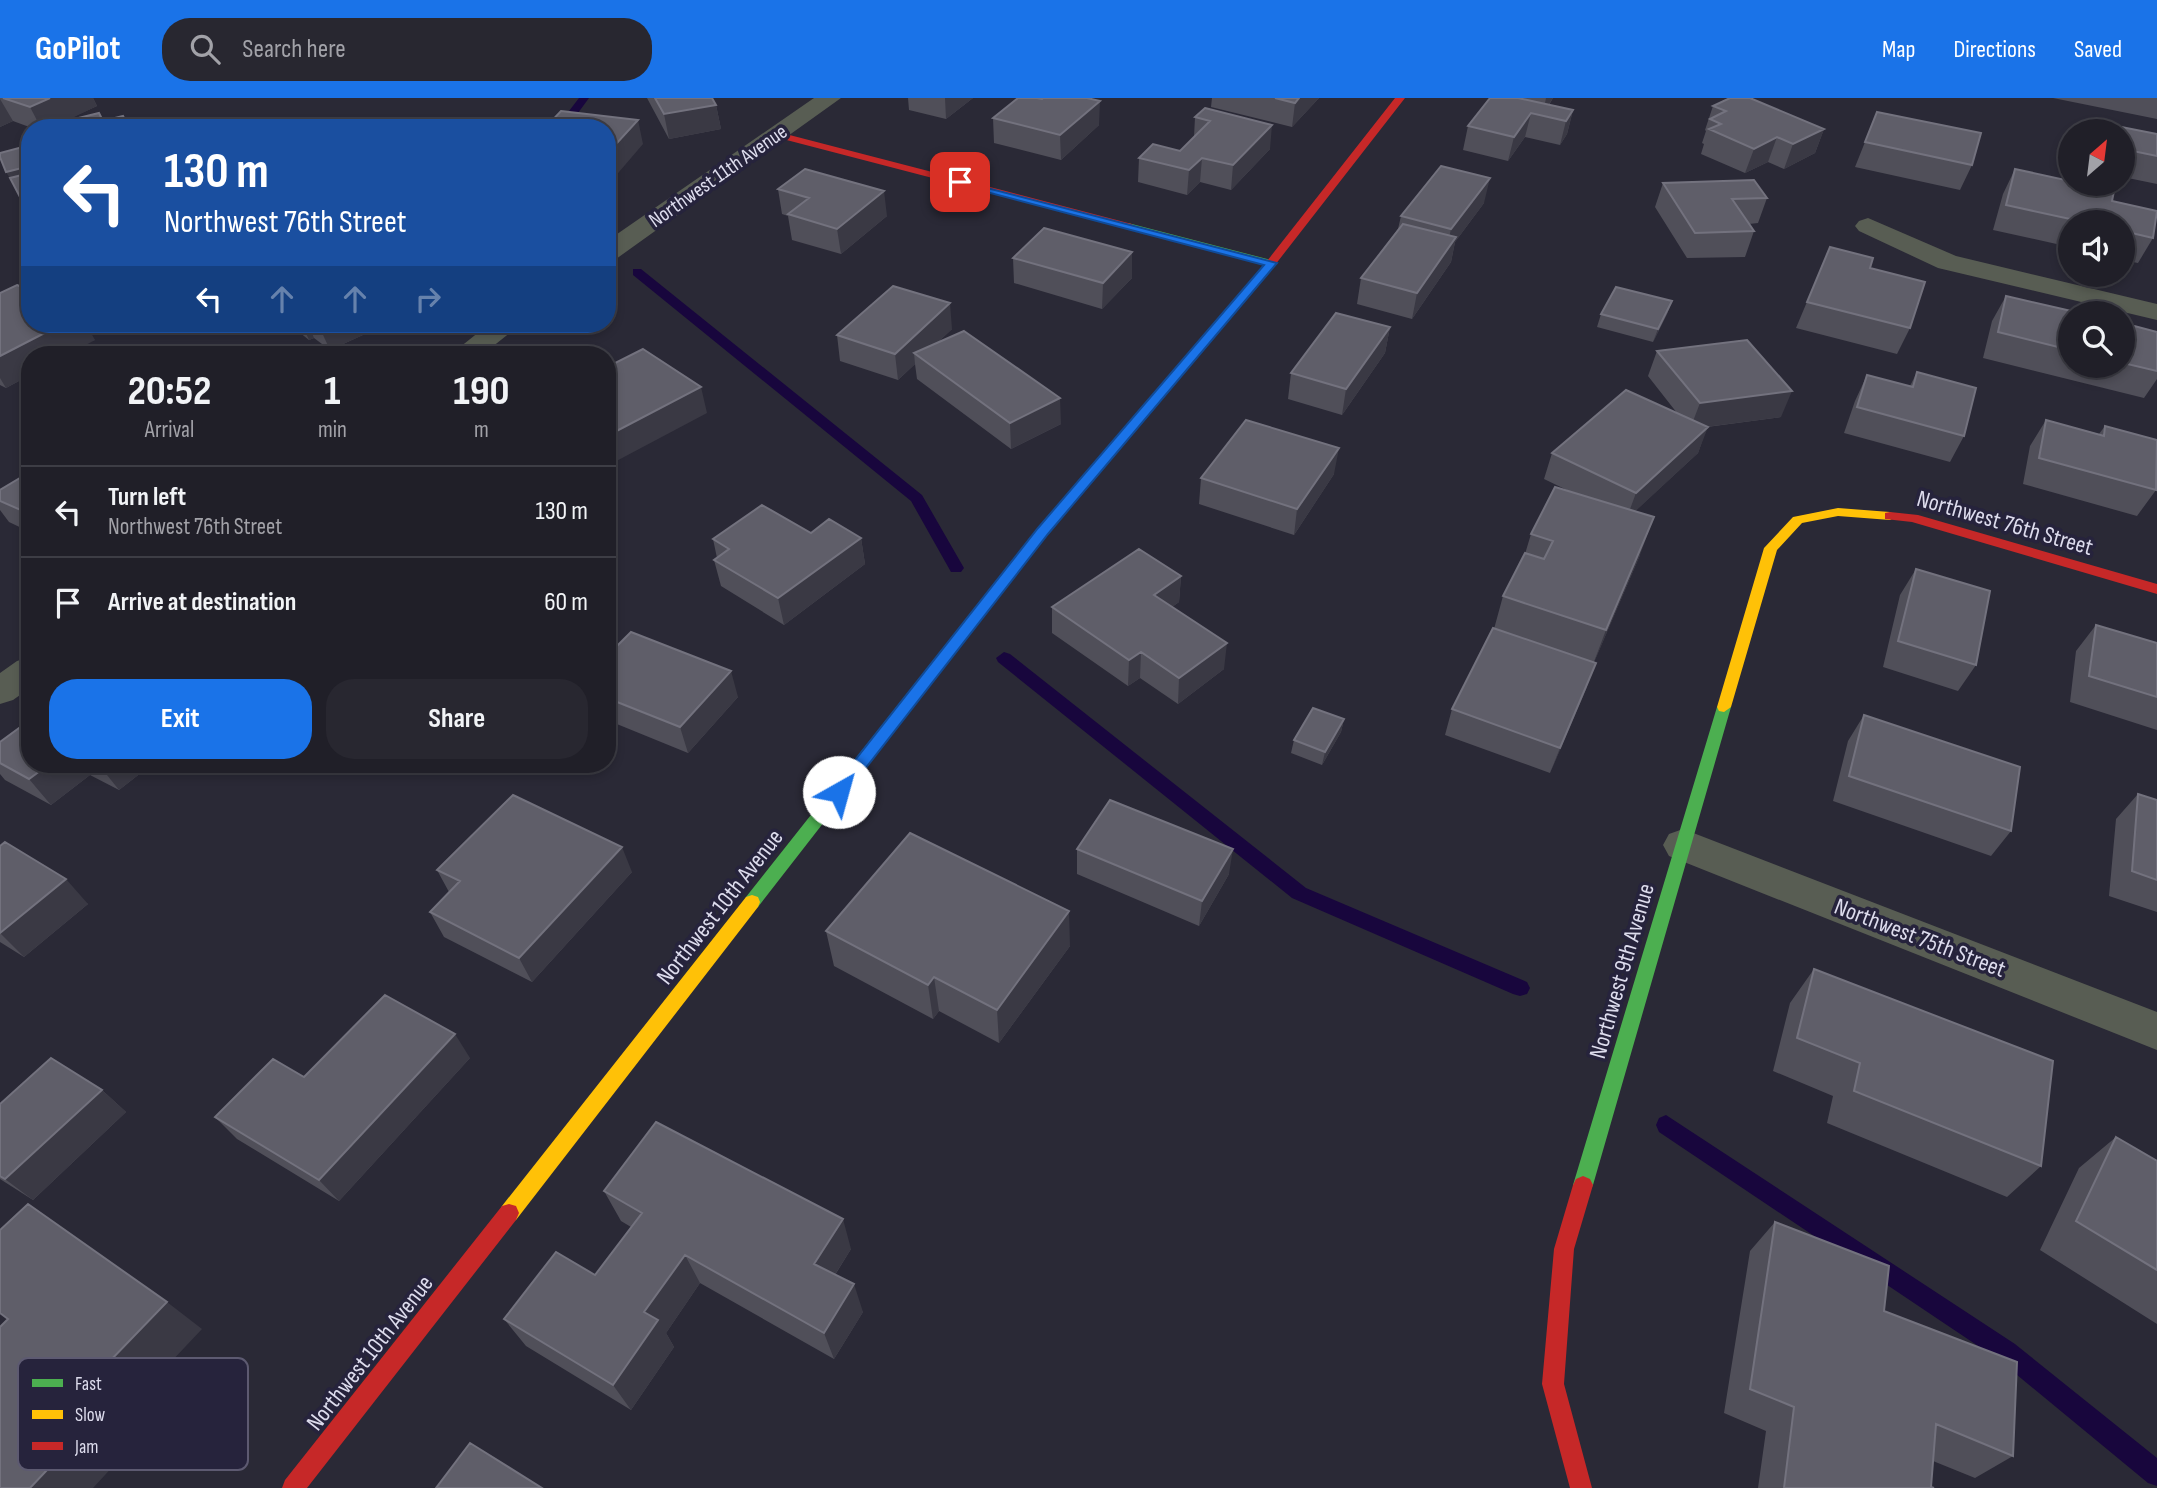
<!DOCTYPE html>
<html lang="en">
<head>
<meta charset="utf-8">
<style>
  body { margin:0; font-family:"Sofia Sans Condensed",sans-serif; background:#282730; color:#f1f3f6; height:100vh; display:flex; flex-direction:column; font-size:26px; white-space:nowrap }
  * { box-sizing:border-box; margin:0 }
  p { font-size:23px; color:#a2a2a8 }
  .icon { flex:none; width:38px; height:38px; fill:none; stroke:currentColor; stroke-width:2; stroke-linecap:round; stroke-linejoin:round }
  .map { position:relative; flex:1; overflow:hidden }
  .details { position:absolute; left:21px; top:248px; width:595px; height:427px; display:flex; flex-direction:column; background:#201f28; border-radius:28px; box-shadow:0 4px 10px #0003,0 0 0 2px #3d3d45 }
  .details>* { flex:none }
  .hud { position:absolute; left:21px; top:21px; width:595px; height:214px; border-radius:28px; box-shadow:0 4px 10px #0003,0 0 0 2px #3d3d45; background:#1a4fa0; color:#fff; overflow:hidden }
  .needle { width:46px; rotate:28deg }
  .buttons { position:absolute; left:2058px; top:21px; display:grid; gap:14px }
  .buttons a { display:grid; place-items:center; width:77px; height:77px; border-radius:50%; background:#201f28; box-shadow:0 4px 10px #0003,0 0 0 2px #3d3d45; font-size:35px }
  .pin { position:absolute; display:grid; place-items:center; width:60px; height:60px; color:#fff; margin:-30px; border-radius:14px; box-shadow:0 4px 10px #0006 }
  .me { position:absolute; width:77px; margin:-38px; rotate:38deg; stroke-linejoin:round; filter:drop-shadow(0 0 5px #0008) }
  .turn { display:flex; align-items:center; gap:24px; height:147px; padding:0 28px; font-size:32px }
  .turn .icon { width:91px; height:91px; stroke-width:2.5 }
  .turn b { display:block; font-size:49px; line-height:60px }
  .lanes { display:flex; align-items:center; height:66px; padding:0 28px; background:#0003; justify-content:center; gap:35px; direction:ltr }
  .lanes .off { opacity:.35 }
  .eta { display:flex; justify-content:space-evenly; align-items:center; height:119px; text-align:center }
  .eta b { font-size:42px; font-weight:700; line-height:49px }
  .button { display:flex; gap:14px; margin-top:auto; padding:14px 28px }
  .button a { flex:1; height:80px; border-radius:28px; background:#1a73e8; color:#fff; font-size:28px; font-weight:700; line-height:80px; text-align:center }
  .button a+a { background:#282730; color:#f1f3f6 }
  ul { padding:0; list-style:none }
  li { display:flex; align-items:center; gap:21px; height:91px; padding:0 28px; border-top:2px solid #3d3d45 }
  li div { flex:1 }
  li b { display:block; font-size:26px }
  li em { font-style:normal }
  header { display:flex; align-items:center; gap:42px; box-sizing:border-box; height:98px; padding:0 35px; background:#1a73e8; color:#fff }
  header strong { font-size:33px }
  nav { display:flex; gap:38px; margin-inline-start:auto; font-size:24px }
  .search { width:490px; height:63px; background:#282730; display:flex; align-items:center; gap:18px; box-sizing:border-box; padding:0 24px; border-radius:28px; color:#a2a2a8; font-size:26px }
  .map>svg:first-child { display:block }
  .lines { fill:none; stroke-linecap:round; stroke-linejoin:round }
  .stream { fill:#18063d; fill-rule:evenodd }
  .street { fill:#585d53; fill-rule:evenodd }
  .fast { fill:#4caf50; fill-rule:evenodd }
  .slow { fill:#ffc107; fill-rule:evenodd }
  .jam { fill:#c62828; fill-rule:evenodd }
  .wall { fill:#504f59 }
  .shaded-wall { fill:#3a3944 }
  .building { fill:#5f5e69; stroke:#73727e; stroke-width:2 }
  .route { fill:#1a73e8; stroke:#114b97; stroke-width:2 }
  .labels { text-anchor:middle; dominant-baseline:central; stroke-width:7; stroke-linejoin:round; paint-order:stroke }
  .far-street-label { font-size:21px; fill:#dddced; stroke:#26233c }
  .street-label { font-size:24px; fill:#dddced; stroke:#26233c }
  .key { fill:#26233c; stroke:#5d5a71; stroke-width:2 }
  .key-label { font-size:19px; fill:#dddced }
</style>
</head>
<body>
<header>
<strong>GoPilot</strong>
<div class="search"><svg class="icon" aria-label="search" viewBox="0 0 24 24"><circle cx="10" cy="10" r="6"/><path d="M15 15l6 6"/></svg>Search here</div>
<nav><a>Map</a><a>Directions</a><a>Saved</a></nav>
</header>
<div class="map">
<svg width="2157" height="1390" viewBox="0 0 2157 1390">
  <rect width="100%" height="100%" fill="#2a2936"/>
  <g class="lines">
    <path class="stream" d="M579,0h10l-22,30h-11z
      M633,171h8l281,226 42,73 -3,4h-10l-40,-71 -278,-226z
      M1004,554l6,2 296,234 221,94 3,6 -3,6 -7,2 -7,-2 -221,-96 -294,-236 -2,-4z
      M1666,1017l349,229 142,114v28l-9,-3 -149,-123 -340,-228 -3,-7 3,-7z"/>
    <path class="street" d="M814,0h27l-225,161 -9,2v-20z
      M1868,120l88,38 201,48v16l-219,-52 -79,-37 -4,-5 4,-5z
      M489,226h32l-39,31h-32z
      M30,559v31l-17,12 -13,4v-31l17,-12z
      M1683,731l474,183v38l-488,-194 -6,-11 6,-11z"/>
    <path class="fast" d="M1128,125l147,38 1,2 -5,3 -147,-38 -1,-2z
      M1114,345l4,1v6l-70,84 -290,373 -6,2 -6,-2 -2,-5 2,-5 292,-369 72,-84z
      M1724,604l7,5 -138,478 -3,6 -7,3 -7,-3 -3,-6 144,-478z"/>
    <path class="slow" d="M1838,410l52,4 7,4 -7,4 -52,-4 -36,7 -25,27 -46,157 -7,5 -5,-1 -2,-4 47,-159 29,-31z
      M752,797l6,2 2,5 -2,5 -242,313 -7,2 -7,-2 -3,-7 3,-7 244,-309z"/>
    <path class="jam" d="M1395,0h10l-130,167 -157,185h-8v-6l157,-183z
      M778,34l354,92 1,2 -5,3 -353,-92 -2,-2z
      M1890,414l28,3 239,69v10l-245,-72 -27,-3v-6z
      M1583,1078l7,3 3,6 -19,64 -10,135 28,104h-22l-28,-104 12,-135 19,-64 3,-6z
      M509,1106l7,2 3,7 -3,7 -209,268h-25l3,-8 217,-274z"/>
  </g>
  <path class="wall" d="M0,0h93l4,8 -33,15h39l26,7h-97l-19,-7 -13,6z
    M647,0h65l4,7 5,24 -52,10z
    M908,0h65l-27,21 -37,-9z
    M1212,0h107l-27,29 -81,-20z
    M1490,0h63l-4,7 24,5 -6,24 -7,11 -35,-8 -17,24 -45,-11 5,-24z
    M2053,0h104v21z
    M1713,8l111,23 -9,24 -31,16 -16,-7 -23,11 -44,-19 3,-10 -2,-1 4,-12 -1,-1z
    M1205,10l65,41 -39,41 -31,-8 -13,13 -49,-13 1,-24 41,-7 14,-14 1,-20z
    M1877,14l95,53 -12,25 -105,-23z
    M993,20l106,7 -38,35 -67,-17z
    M2101,25l56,11v50l-34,-7v-46h-27z
    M2015,71l97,32 41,37 -15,25 -15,-3v-38h-53v25l-77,-17 10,-36z
    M1663,85l104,15 -9,25 -9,1 5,7 -9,26 -58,1 -32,-51z
    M778,91l109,27 -46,38 -49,-14 -4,-24 -6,-2z
    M1484,105l-29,39 -4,20 -39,57 -55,-15 4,-26 37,-49 3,-13z
    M1830,149l80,81 -13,26 -101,-26z
    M1013,160l119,20 -30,31 -88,-26z
    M0,195l95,47 -65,15v20l-24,13 -6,-3z
    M2006,198l64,17v53h53v-43l34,9v47l-13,19 -161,-40 9,-37z
    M1672,203l-5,13 -14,28 -56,-15 4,-13z
    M289,226h98l-57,26 -16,-12 -5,2z
    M1390,229l-5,26 -43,62 -54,-16 3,-26z
    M952,231l-15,14 124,81 -50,25 -94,-70 -2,-15 -17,16 -58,-19 -3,-26z
    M1657,253l124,66 -74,10 -9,26 -63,58 5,44 -46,107 -8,27 -36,84 -105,-38 7,-26 42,-80 9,-33 22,-42 6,-20 38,-43 -25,-12 8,-26 125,-40 -29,-37z
    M1917,274l47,64 -14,26 -106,-29 11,-32 12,-26 43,11z
    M2046,322l53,14 6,-8 51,64 -19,26 -114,-32 7,-38z
    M30,374v60l-21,-10 -9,-12v-20z
    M1334,376l-40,61 -95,-31 2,-26z
    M811,435l50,5 4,26 -81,61 -63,-39 -7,-26 3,-2 -4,-19z
    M1916,471l60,96 -18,26 -75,-24 17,-72z
    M1181,478l-2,26 -7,5 52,62 -46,35 -38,-26 -12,8 -76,-53v-26z
    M2096,527l61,18v87l-87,-28 6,-51z
    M607,558l131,41 -50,56 -81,-33z
    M1864,617l147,116 -20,25 -158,-55 15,-60z
    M1344,621l-3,13 -19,33 -31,-12 3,-13z
    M0,644l30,23h121l-32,25 -29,-15 -39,30 -46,-25 -5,-6z
    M2138,696l19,6v112l-48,-16 7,-77z
    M0,748l88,58 -64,53 -24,-15z
    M1077,751l152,25 -30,52 -122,-52z
    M437,772l195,2 -100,110 -88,-45 -14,-25 19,-20z
    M826,833l244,15 -71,97 -60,-32 -6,8 -99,-53z
    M1814,871l227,197 -34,31 -180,-74 6,-27 -60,-25 17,-68z
    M470,960l-131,143 -102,-62 -22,-22 89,-40z
    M102,992l24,22 -93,88 -33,-21v-75z
    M2116,1039l41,24v163l-117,-74 39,-82z
    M604,1093l247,58 -16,26 28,37 -29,47 -134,-76 -34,50 8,14 -43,63 -105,-64 -22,-27 91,-44 36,-48 -10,-6z
    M1775,1124l109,89 129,145 -38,22 -42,-17 -2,26 3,1h-176l8,-57 -42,-18 26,-162z"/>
  <path class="shaded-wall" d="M50,0h43l4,8 -46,22h-10l-11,-21z
    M945,0h28l-27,21z
    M1299,0h20l-27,29 3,-24z
    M1546,0h7l-10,15z
    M0,1l13,22 -13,6z
    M1100,3l-1,24 -38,35 -1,-25z
    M716,7l5,24 -52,10 -5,-25z
    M1573,12l-6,24 -7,11 6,-24z
    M1531,15l-6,24 -17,24 6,-24z
    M638,22l5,24 -36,42v-32z
    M1272,27l-2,24 -39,41 2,-25z
    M1824,31l-9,24 -31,16 9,-25z
    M1777,39l-9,25 -23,11 9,-24z
    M1202,60l-2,24 -13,13 2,-25z
    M30,68v28l-9,2 -15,-24z
    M1490,80l-6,25 -29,39 -4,20 -39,57 5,-26 29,-42 5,-22z
    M884,93l3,25 -46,38 -4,-25z
    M30,96v20l-10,-17z
    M1132,154v26l-30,31 1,-26z
    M1672,203l-5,13 -14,28 5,-13z
    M950,205l2,26 -31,29 -7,-5 1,11 -17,16 -3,-26z
    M62,226h24l9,16 -28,15h-37v20l-24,13 -6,-10v-22z
    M302,226h6l6,14 -5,2z
    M318,226h69l-57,26z
    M1390,229l-5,26 -43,62 4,-26z
    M701,289l6,26 -100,53v-30z
    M1792,293l-11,26 -91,12 10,-26z
    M1060,300l1,26 -50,25 -1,-26z
    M1708,329l-10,26 -72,67 10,-27z
    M1339,350l-5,26 -40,61 3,-26z
    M1654,419l-14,38 -48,112 14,-37z
    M861,440l4,26 -81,61 -6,-27z
    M1181,478l-2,26 -27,19 2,-26z
    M1227,545l-3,26 -46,35 1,-26z
    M1141,554l-1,26 -12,8 1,-26z
    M1596,565l-10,26 -36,84 10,-25z
    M731,573l7,26 -50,56 -8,-26z
    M1344,621l-3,13 -19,33 3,-13z
    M48,667h34l8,10 -39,30 -22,-26z
    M99,667h52l-32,25z
    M622,749l10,25 -100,110 -13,-24z
    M1233,751l-4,25 -30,52 3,-25z
    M66,781l22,25 -64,53 -24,-24z
    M1069,813l1,35 -71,97 -2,-33z
    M934,879l5,34 -6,8 -5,-34z
    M455,936l15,24 -131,143 -20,-21z
    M102,992l24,22 -93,88 -28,-21z
    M843,1121l8,30 -27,43 -10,-28z
    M685,1157l15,28 -34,50 8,14 -43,63 -18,-25 31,-73z
    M854,1186l9,28 -29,47 -10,-26z
    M167,1204l35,27 -84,89 23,18 -48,52h-63l49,-95z"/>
  <path class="building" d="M3,0h47l-20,9z
    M655,0h57l4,7 -52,9z
    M1018,0h19l5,1 1,-1h44l13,3 -40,34 -67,-17z
    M1275,0h24l-4,5z
    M1490,0h28l55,12 -7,11 -35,-8 -17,24 -46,-11z
    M1730,0h20l74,31 -31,15 -16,-7 -23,12 -45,-20 12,-5 -11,-5 16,-8 -13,-5z
    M1205,10l67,17 -39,40 -31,-7 -13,12 -50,-12 14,-14 27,7 30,-30 -15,-4z
    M561,13l77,9 -31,34v-26h-62z
    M1877,14l104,21 -9,32 -107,-23z
    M99,15l4,8 20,-5 6,12h-91z
    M2101,25l56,11v22l-34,-7v-18h-24z
    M30,47v21l-24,6 -6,-15v-4z
    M1441,68l49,12 -39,51 -50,-13z
    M805,71l79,22 -47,38 -49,-15 21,-16 -31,-9z
    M2015,71l55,12v3h12l32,7 -2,10 45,10 -4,27 -30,-7v-9h-39l-78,-17z
    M30,75v21l-10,3 -10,-19z
    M1754,82l13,18 -35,1 22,32 -59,2 -32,-50z
    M1403,126l53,13 -39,56 -56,-15z
    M1044,130l88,24 -29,31 -90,-25z
    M1830,149l43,11 -3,10 55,14 -15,46 -103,-26z
    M17,187l13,6v33h32l-62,32v-63z
    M893,188l57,17 -55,51 -58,-19z
    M1616,189l56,14 -14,28 -57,-15z
    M2006,198l74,17h-10v37l-72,-18z
    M1336,215l54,14 -44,62 -55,-16z
    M2123,225l34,9v39l-34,-8z
    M964,233l96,67 -50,25 -96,-70z
    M1747,242l45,51 -92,12 -43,-52z
    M205,250l18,7h-29z
    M643,251l58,38 -94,49v-69z
    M1917,274l59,16 -12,48 -107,-29 10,-32 46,12z
    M1626,292l82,37 -72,66 -84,-40z
    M1246,322l93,28 -42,61 -96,-31z
    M2046,322l58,16 1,-10 52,14 -1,50 -117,-32z
    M30,374v42l-30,-13v-11z
    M1555,389l99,30 -48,113 -103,-34 22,-43 19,6 9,-18 -22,-7z
    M762,407l49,28 18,-14 32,19 -83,60 -64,-38 15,-11 -16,-10z
    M1139,451l42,27 -27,19 73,48 -48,35 -38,-26 -12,8 -77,-53z
    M1916,471l74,22 -14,74 -78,-24z
    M2096,527l61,18v54l-68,-21z
    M1493,530l103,35 -36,85 -108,-39z
    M631,534l100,39 -51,56 -73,-29v-42z
    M1313,610l31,11 -19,33 -31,-12z
    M1864,617l156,52 -9,64 -162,-55z
    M30,622v45h18l-19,14 -29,-16v-21z
    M2138,696l19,6v80l-25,-9z
    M513,697l109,52 -103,111 -89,-46 30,-31 -23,-11z
    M1110,702l123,49 -31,52 -125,-52z
    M910,735l159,78 -72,99 -63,-33 -6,8 -102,-54z
    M5,744l61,37 -66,54v-87z
    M1814,871l239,92 -12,105 -187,-75 6,-28 -63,-25z
    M385,897l70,39 -136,146 -104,-63 58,-58 31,18z
    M51,960l51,32 -97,89 -5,-3v-72z
    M656,1024l187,97 -29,45 40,20 -30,49 -139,-78 -41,57 14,8 -45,65 -109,-66 52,-67 39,23 47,-62 -38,-22z
    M2116,1039l41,24v109l-81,-49z
    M28,1106l139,98 -88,91 23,19 -72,76h-30v-161l8,-8 -8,-6v-83z
    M1775,1124l114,44 -5,45 133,51 -4,94 -77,-32 -5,63 3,1h-150l10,-81 -44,-18z
    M470,1345l72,45h-106z"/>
  <path class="route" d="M956,82l321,83 -229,271 -204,262 -5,2 -8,-6 2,-4 205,-260 226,-263 -308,-81z"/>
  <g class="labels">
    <g class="far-street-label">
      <text transform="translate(718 78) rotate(-35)">Northwest 11th Avenue</text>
    </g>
    <g class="street-label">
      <text transform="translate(2005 425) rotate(16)">Northwest 76th Street</text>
      <text transform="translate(720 809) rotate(-52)">Northwest 10th Avenue</text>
      <text transform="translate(1920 840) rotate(21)">Northwest 75th Street</text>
      <text transform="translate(1622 873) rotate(-74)">Northwest 9th Avenue</text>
      <text transform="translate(370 1255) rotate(-52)">Northwest 10th Avenue</text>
    </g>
  </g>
  <rect x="18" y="1260" width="230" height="112" rx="10" class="key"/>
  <rect x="32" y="1281" width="31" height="8" fill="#4caf50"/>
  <rect x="32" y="1312" width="31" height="9" fill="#ffc107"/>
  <rect x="32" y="1344" width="31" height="8" fill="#c62828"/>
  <g class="key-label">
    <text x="75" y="1292">Fast</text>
    <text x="75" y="1323">Slow</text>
    <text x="75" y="1355">Jam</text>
  </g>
</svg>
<div class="buttons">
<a><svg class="needle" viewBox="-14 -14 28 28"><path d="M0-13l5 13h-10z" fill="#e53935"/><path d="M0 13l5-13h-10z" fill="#a2a2a8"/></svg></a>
<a><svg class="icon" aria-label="sound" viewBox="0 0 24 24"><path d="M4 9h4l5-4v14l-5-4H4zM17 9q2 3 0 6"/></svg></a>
<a><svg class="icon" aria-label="search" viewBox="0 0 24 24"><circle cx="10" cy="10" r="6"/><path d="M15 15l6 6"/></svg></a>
</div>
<div class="pin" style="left:960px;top:84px;background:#d93025"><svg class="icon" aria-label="arrive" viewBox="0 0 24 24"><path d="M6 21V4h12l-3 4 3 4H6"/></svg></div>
<svg class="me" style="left:839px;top:694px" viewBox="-20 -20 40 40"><circle r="19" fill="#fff"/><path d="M0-13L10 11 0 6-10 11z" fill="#1a73e8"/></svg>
<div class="hud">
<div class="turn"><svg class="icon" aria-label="left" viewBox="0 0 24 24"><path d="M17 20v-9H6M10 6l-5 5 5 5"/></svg><div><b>130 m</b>Northwest 76th Street</div></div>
<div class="lanes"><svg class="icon" aria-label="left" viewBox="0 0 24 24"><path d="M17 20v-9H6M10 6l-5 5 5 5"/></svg><svg class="icon off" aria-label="ahead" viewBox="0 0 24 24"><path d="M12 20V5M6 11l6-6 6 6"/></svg><svg class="icon off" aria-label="ahead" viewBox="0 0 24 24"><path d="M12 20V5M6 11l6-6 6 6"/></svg><svg class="icon off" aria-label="right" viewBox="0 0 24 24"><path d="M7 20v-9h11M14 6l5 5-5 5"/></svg></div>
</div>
<section class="details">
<div class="eta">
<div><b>20:52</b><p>Arrival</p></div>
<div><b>1</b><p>min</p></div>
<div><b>190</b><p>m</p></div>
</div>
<ul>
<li><svg class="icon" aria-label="left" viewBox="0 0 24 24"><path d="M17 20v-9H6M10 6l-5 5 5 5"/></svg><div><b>Turn left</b><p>Northwest 76th Street</p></div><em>130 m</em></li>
<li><svg class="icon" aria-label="arrive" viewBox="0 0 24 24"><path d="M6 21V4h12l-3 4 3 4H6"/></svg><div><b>Arrive at destination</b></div><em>60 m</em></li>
</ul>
<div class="button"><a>Exit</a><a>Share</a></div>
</section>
</div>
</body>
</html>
